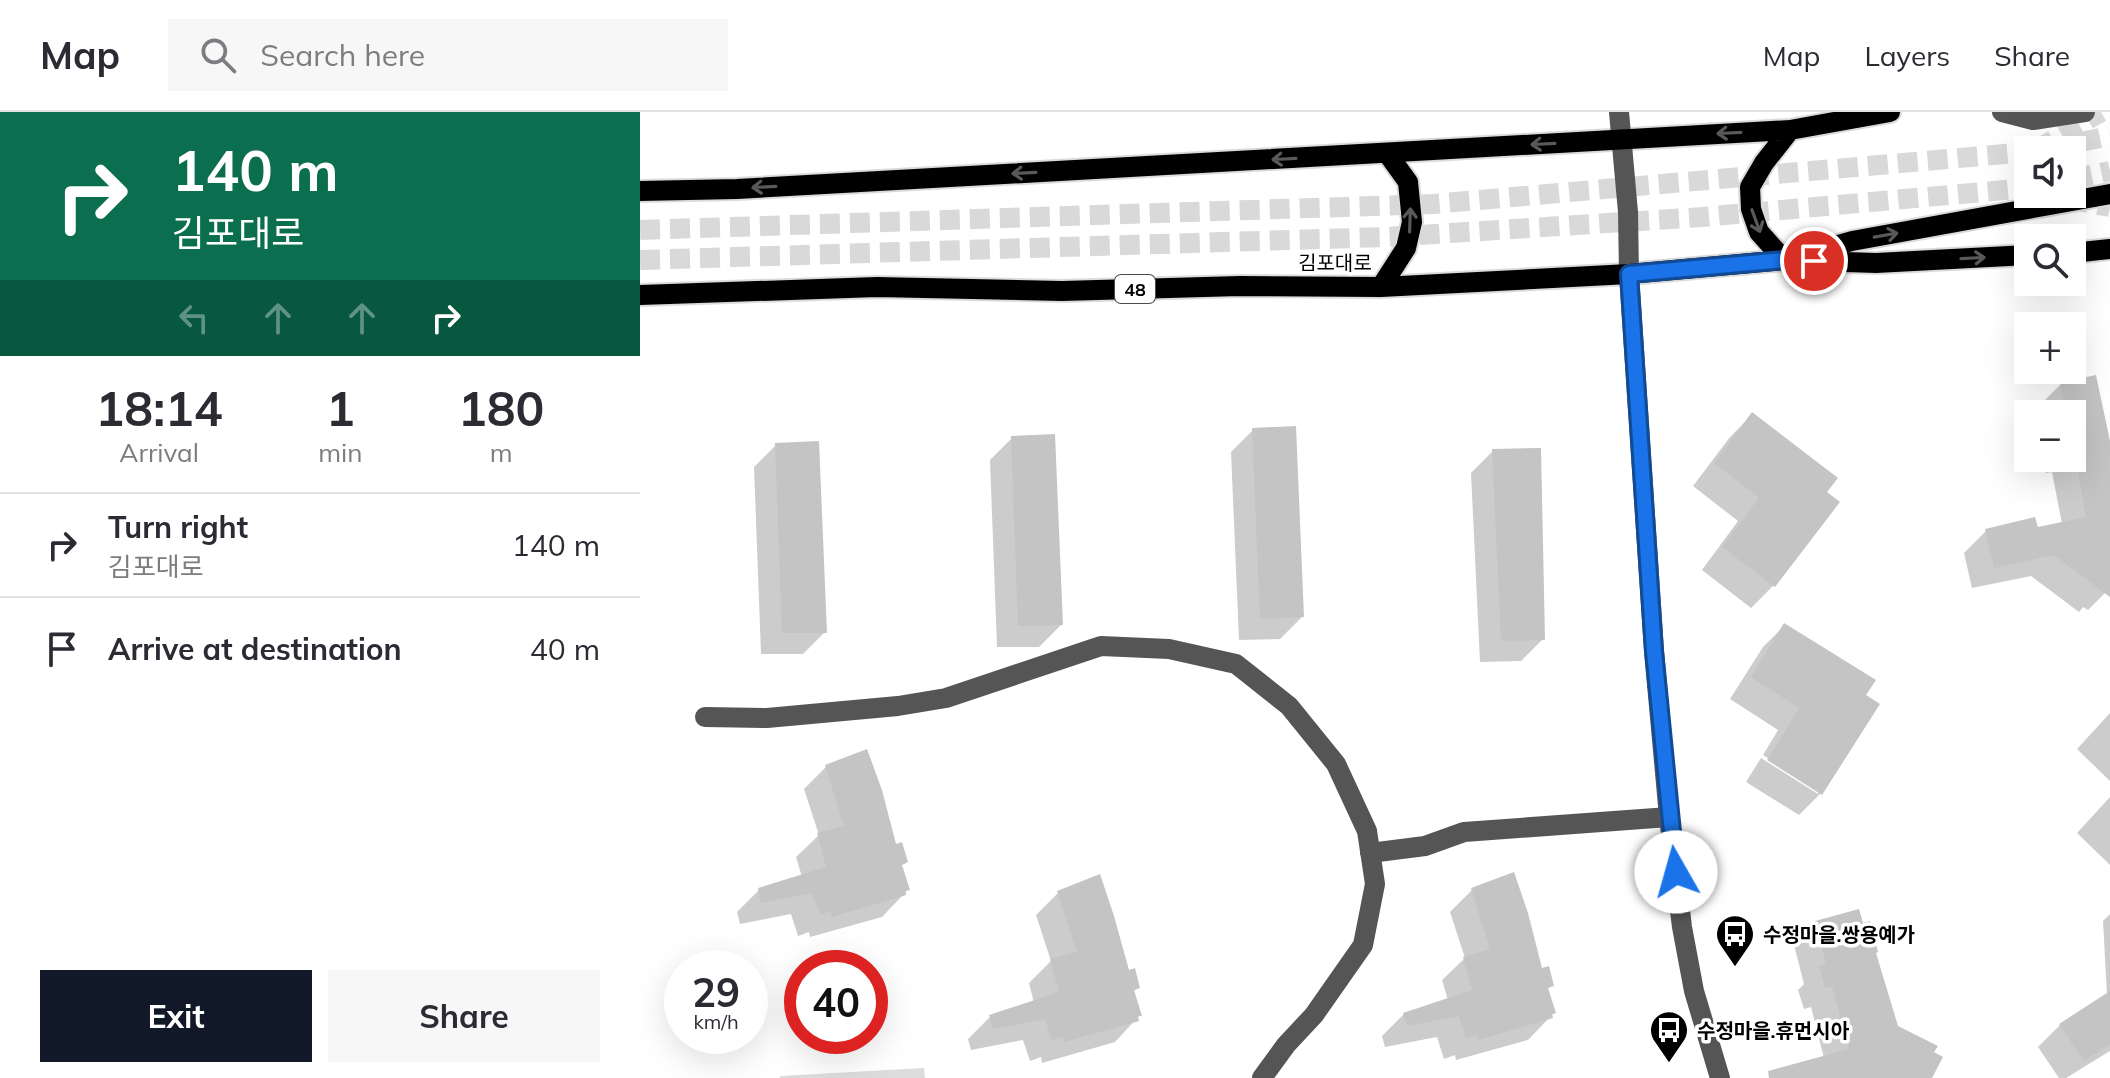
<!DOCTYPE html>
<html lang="en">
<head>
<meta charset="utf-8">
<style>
  body { margin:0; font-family:Mulish,"Noto Sans KR",sans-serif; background:#f7f7f7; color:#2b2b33; height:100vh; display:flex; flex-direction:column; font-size:30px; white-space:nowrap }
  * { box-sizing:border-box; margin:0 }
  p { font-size:26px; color:#7c7c81 }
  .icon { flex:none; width:44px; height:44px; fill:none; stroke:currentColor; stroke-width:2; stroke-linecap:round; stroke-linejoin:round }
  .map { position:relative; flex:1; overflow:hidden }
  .details { display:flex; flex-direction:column; background:#fff; width:640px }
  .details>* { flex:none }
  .top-card { background:#0b6e4f; color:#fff; overflow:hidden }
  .buttons { position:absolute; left:1374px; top:24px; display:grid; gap:16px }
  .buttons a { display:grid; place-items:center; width:72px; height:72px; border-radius:0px; background:#fff; box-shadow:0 8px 32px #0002; font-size:40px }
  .speed { position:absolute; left:24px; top:838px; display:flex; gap:16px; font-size:40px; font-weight:700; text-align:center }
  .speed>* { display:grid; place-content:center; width:104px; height:104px; border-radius:50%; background:#fff; box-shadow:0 8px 32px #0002; line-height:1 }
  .speed small { font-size:20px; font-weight:400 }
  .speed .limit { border:12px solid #d22; background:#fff; color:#111 }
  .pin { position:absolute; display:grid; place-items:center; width:68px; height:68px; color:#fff; margin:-34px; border:4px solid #fff; border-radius:50%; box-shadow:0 2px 8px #0007 }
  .me { position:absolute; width:88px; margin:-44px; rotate:353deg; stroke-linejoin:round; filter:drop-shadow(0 0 6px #0008) }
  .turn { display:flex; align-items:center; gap:28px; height:168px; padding:0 40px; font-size:36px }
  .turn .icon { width:104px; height:104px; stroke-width:2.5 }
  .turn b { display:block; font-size:56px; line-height:68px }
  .lanes { display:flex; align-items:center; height:76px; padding:0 40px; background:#0003; justify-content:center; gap:40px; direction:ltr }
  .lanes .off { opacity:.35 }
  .eta { display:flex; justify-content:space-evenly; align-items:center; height:136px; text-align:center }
  .eta b { font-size:48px; font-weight:700; line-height:56px }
  .primary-button { display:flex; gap:16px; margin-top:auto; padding:16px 40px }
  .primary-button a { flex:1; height:92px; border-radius:0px; background:#111827; color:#fff; font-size:32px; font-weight:700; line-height:92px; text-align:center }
  .primary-button a+a { background:#f7f7f7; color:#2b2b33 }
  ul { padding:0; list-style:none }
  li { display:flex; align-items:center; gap:24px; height:104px; padding:0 40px; border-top:2px solid #e1e1e2 }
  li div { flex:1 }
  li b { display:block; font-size:30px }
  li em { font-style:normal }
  header { display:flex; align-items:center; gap:48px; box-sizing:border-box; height:112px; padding:0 40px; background:#fff; border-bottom:2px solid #e1e1e2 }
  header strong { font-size:38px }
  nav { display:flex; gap:44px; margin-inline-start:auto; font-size:28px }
  .search { width:560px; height:72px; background:#f7f7f7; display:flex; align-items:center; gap:20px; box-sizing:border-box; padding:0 28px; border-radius:0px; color:#7c7c81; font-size:30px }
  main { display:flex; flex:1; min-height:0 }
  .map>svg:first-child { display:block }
  .green { fill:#dcdcdc }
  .shadow { fill:#0003 }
  .building { fill:#c4c4c4 }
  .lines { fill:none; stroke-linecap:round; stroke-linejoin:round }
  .major-tunnel { stroke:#d9d9d9; stroke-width:20; stroke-dasharray:20 10; stroke-linecap:butt }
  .major-casing { stroke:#dbdbdb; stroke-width:24 }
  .minor { stroke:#555; stroke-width:20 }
  .major { stroke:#000; stroke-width:20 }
  .oneway { stroke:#595959 }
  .route-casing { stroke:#114b97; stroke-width:20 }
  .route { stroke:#1a73e8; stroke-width:14 }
  .labels { text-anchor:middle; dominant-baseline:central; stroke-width:7; stroke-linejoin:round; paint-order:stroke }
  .shield { fill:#fff; stroke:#4c4c4c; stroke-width:2 }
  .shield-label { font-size:18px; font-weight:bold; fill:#000 }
  .street-label { font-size:20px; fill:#000; stroke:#fff }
  .poi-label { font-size:20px; font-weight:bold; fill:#000; stroke:#fff; text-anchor:start }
</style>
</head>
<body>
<header>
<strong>Map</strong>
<div class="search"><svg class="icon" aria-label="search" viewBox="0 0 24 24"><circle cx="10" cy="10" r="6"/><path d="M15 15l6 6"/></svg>Search here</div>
<nav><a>Map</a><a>Layers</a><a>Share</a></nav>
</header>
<main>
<section class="details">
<div class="top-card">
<div class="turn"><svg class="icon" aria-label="right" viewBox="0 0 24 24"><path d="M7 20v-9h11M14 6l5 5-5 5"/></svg><div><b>140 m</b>김포대로</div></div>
<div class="lanes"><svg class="icon off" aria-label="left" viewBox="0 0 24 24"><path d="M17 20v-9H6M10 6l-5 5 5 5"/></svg><svg class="icon off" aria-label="ahead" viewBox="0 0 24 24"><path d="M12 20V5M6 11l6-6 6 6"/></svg><svg class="icon off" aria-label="ahead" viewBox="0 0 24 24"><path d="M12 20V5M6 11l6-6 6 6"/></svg><svg class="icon" aria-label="right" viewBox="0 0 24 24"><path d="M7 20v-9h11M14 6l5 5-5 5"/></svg></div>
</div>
<div class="eta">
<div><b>18:14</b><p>Arrival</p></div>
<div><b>1</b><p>min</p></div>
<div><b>180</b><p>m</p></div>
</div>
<ul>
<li><svg class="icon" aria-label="right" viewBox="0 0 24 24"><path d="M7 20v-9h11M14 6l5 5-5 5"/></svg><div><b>Turn right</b><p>김포대로</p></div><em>140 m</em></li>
<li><svg class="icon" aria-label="arrive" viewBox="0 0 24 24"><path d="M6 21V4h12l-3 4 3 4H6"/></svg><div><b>Arrive at destination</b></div><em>40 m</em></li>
</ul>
<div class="primary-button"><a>Exit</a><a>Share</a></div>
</section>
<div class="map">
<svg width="1470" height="966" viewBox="0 0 1470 966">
  <rect width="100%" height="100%" fill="#fff"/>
  <path class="green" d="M284,956l1,10h-145v-2z"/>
  <path class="shadow" d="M1421,272l49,67v137l-22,22 -5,-3 -4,5 -48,-36 -59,12 -8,-35 22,-22 51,-2 25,-5 -10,-52 -6,1 -3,-15h29v-44h-31l-2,-8z
    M1112,303l72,78 13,9 -64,84 -22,22 -49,-38 36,-49 -45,-35 37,-49z
    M613,318l49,187 -22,22 -41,1 -8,-188z
    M372,326l49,187 -22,22h-42l-7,-187z
    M136,333l49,187 -22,22h-42l-7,-187z
    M853,339l50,188 -22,22 -41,1 -9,-189z
    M1145,513l78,71 -42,97 -22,22 -53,-33 15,-24 57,36v-4l-55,-35 15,-25 -48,-31 33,-52z
    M1470,601v68l-33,-32z
    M186,655l78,127 -22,23 -72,20 -1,-5 -11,4 -7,-22 -51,10 -3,-12 22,-22 43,-13 -6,-20 23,-22 -15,-46z
    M1470,685v68l-33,-32z
    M832,778l80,95 -6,5 8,23 -26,27 -72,20 -1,-5 -11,4 -7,-22 -52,10 -3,-11 22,-22 44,-14 -6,-20 23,-22 -15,-46z
    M418,781l80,94 -5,5 7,23 -25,27 -73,21 -1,-6 -11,4 -7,-21 -52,10 -3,-11 22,-22 44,-14 -5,-20 22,-22 -15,-46z
    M1470,802v137l-44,27h-7l-21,-31 22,-22 47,-30 -4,-74z
    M1176,811l58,30 22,74 34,51h-143l37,-20 -13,-51 -7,2 -6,-19 6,-6 -10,-39z"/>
  <path class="building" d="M1456,263l14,66v156l-56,-42 -60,13 -9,-39 50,-12 3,10 48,-10 -14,-77v-26h-5l-7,-31z
    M1112,300l86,66 -11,14 13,10 -65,85 -53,-40 37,-49 -45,-35z
    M656,314l8,191 -44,2 -8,-191z
    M415,322l8,191 -45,1 -7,-190z
    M179,329l8,192h-45l-7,-190z
    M901,336l4,192 -44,1 -9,-192z
    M1144,511l92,57 -10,15 14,9 -58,91 -55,-35 32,-52 -48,-31z
    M227,637l15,41 14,54 6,-2 6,20 -6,3 8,25 -4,1v4l-74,22 -1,-6 -11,4 -8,-22 -51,10 -3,-15 68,-21 -9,-34 27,-7 -19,-61z
    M874,760l14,41 14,55 7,-2 5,20 -6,2 8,25 -4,1 1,4 -75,22 -1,-6 -11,4 -7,-22 -52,10 -4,-13 69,-23 -9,-33 27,-8 -19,-61z
    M460,762l14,42 15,54 6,-2 5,20 -6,2 8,26h-4l1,5 -75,21 -1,-5 -11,4 -7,-22 -52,10 -4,-14 70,-23 -9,-33 27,-7 -20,-61z
    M1219,797l4,14 7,-2 8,31 -2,1 22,73 40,20 -4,6 9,5 -11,21h-163l-1,-7 81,-22 -17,-62 -7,1 -6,-22 7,-2 -11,-43z
    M1470,879v53l-26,17 -25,-37z"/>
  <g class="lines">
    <path class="major-tunnel" d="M1411,36l59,-12
      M1396,38l65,-38
      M1432,67l38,-8
      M1399,82l71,13
      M0,118l793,-26 595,-52
      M0,148l747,-23 316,-20 325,-29"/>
    <g class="major-casing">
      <path id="major" d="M0,79l97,-2 1053,-59 100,-18
        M1432,141l38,-4
        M1163,143l49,-14 258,-47
        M1144,148l-25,-28 -8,-23 -1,-22 14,-24 26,-33
        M741,175l25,-39 6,-26 -4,-40 -21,-29
        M0,183l237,-8 185,4 178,-5 141,1 248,-13 155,-14 92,3 152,-8"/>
    </g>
    <path class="minor" d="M979,0l9,100 1,62 25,377 15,166 13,110 12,64 26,87
      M1362,0l31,8 52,-8
      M65,605l62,1 131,-12 48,-8 155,-52 68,3 67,15 53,42 47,58 31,67 8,53 -12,61 -49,70 -28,30 -24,33
      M730,741l55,-7 39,-14 205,-15"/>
    <use href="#major" class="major"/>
  </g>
  <defs><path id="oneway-shaft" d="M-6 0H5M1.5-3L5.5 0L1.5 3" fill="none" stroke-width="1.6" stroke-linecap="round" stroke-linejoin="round" transform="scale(2)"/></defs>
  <g class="oneway">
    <use href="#oneway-shaft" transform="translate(1089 21) rotate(177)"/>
    <use href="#oneway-shaft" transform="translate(903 32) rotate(177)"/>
    <use href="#oneway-shaft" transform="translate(644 47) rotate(177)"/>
    <use href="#oneway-shaft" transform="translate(384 61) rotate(177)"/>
    <use href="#oneway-shaft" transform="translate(124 75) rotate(177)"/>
    <use href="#oneway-shaft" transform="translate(770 108) rotate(-88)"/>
    <use href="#oneway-shaft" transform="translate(1116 109) rotate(70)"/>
    <use href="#oneway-shaft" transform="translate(1246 123) rotate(-10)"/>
    <use href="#oneway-shaft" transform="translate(1333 146) rotate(-3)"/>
  </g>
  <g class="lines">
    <g class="route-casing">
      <path id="route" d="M1036,760l-22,-221 -25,-377 155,-14 30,1"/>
    </g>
    <use href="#route" class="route"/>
  </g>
  <defs>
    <g id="bus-pin" transform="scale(2)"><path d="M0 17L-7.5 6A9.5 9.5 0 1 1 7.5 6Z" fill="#000" stroke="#fff"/><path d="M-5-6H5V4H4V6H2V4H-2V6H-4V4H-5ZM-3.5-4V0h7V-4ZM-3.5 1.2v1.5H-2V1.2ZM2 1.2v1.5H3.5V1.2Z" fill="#fff"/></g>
  </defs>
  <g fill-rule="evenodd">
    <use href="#bus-pin" x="1095" y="822"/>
    <use href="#bus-pin" x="1029" y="918"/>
  </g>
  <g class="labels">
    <rect class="shield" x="475" y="163" width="40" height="28" rx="6"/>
    <g class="shield-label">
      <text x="495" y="177">48</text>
    </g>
    <g class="street-label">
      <text x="695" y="150">김포대로</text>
    </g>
    <g class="poi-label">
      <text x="1123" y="822">수정마을.쌍용예가</text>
      <text x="1057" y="918">수정마을.휴먼시아</text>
    </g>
  </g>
</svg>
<div class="buttons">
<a><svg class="icon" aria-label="sound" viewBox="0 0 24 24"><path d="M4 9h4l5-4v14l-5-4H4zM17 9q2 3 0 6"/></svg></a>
<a><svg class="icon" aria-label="search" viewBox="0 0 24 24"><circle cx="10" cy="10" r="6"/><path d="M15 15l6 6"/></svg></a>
<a>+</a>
<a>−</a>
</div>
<div class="speed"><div>29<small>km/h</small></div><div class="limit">40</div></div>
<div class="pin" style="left:1174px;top:149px;background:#d93025"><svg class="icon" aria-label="arrive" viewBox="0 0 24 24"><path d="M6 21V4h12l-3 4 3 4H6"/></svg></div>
<svg class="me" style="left:1036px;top:760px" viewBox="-20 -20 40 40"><circle r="19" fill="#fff"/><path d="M0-13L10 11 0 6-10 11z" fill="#1a73e8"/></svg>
</div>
</main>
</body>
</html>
